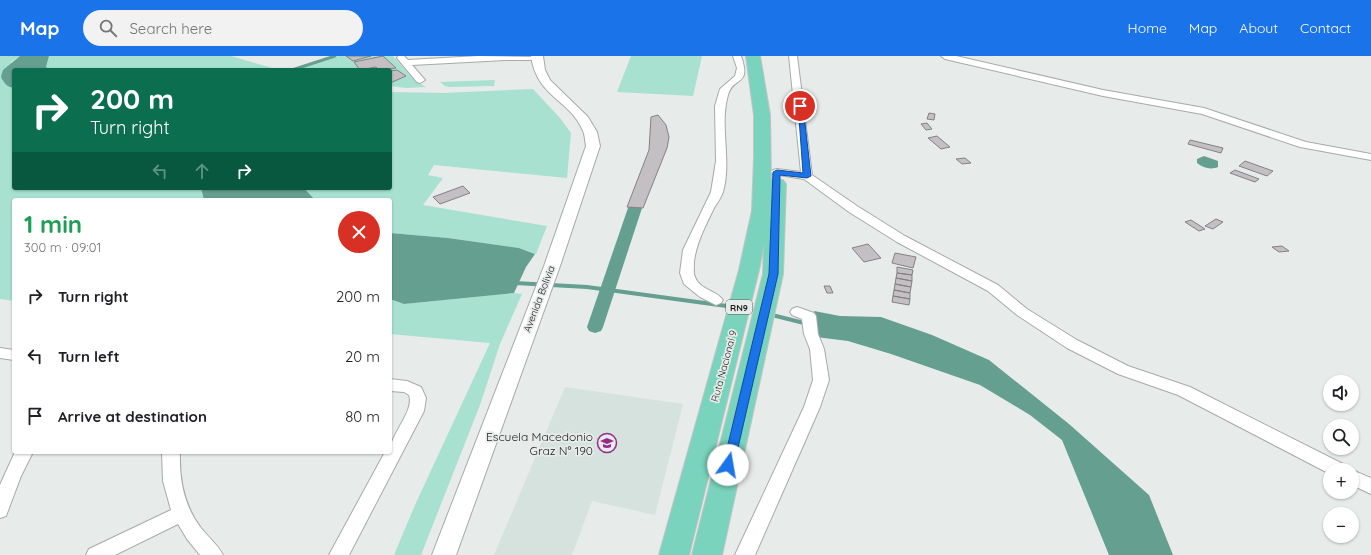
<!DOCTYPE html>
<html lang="en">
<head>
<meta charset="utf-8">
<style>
  body { margin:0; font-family:Quicksand,sans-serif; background:#f2f2f2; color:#202124; height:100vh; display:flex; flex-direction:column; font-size:15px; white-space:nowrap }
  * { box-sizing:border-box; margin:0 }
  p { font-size:13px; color:#757577 }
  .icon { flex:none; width:22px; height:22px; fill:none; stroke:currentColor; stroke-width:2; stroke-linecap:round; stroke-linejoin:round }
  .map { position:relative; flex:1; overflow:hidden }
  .side { position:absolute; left:12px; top:142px; width:380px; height:256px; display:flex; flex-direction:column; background:#fff; border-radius:4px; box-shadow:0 1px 3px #0004 }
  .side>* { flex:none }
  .guide { position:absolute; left:12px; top:12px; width:380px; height:122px; border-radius:4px; box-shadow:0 1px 3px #0004; background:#0b6e4f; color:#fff; overflow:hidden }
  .buttons { position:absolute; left:1323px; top:319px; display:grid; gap:8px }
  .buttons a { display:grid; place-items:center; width:36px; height:36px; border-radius:50%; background:#fff; box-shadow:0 1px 3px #0004; font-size:20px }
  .pin { position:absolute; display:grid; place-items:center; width:34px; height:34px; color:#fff; margin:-17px; border:2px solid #fff; border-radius:50%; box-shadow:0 1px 4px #0007 }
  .me { position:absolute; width:44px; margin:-22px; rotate:13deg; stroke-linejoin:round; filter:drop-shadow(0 0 3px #0008) }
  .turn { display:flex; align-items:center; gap:14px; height:84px; padding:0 12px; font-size:18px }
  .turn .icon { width:52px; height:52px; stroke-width:2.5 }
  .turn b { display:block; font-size:28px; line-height:34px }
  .lanes { display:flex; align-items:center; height:38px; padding:0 12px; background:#0003; justify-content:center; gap:20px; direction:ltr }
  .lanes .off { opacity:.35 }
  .round { display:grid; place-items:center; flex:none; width:42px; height:42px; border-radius:21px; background:#f2f2f2 }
  .head { display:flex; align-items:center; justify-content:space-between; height:68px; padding:0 12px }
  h1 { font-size:24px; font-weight:700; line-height:30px; color:#1e9e55 }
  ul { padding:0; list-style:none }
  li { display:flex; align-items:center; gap:12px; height:60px; padding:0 12px }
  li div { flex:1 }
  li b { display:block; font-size:15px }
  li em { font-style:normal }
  header { display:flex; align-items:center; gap:24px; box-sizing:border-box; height:56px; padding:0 20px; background:#1a73e8; color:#fff }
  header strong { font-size:19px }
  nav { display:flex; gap:22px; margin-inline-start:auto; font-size:14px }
  .search { width:280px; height:36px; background:#f2f2f2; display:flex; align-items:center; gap:10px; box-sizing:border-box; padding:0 14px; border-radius:22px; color:#757577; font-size:15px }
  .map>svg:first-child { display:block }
  .built { fill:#d5e2de }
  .green { fill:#a8e1d0 }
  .water { fill:#659f90 }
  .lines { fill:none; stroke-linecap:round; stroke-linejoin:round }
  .stream-far1 { stroke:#659f90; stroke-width:3 }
  .stream { stroke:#659f90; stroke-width:4 }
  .canal { fill:#659f90; fill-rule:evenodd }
  .building { fill:#c3bfc2; stroke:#848184 }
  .minor-casing { stroke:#a6aaa9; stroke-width:2 }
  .tertiary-casing { stroke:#a6aaa9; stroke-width:2 }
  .motorway-casing { stroke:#c4c4c4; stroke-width:2 }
  .minor { fill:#fff; fill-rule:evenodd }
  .tertiary { fill:#fff; fill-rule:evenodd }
  .motorway { fill:#7ad4bd; fill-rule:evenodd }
  .route { fill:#1a73e8; stroke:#114b97 }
  .labels { text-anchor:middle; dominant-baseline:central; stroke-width:3.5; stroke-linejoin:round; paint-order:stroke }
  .shield { fill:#e7ebea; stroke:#585b5a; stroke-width:1 }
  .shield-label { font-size:9px; font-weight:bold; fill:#1b1d1c }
  .street-label { font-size:10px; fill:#1b1d1c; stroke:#e7ebea }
  .near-poi-label { font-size:12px; fill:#1b1d1c; stroke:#e7ebea; text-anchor:end }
</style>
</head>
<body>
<header>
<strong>Map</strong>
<div class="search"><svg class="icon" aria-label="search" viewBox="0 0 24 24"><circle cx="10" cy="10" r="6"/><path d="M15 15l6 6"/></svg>Search here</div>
<nav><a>Home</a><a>Map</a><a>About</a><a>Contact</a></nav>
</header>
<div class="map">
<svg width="1371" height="499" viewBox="0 0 1371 499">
  <rect width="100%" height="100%" fill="#e7ebea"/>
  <path class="built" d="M565,331l118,17 -28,111 -63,-14 -20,54h-78z"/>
  <path class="green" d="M0,0h20l-9,6v26h3v100h187l3,12h-190v101l-14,-2z
    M49,0h182l48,14h-228l-5,-3z
    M339,0h54l21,24 12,7 -20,1 -16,-2v-16h-83l-3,-3z
    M631,0h71l-9,40 -76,-4z
    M495,24l-1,6 -45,1 -4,-1 -5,-4z
    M533,33l27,29 11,15 -4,45 -133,-13 -6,10 15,3 -20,27 124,21 -11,28 -17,-6 -71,-10 -58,-5v-33h-75l-11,-12h86v-96l53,1z
    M514,237l8,1 -22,50 -20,61 -59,150h-27l21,-50 75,-162 -100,-9v-35l14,5z"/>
  <path class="water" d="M20,0h29l-3,11 5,3h-37v18c-7,-1 -10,-5 -13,-11l2,-7z
    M1204,100l14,5v6c-7,3 -15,1 -21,-4v-4z
    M201,132h103l11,12h-111z
    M390,177l58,5 71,10 16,6 -9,13 -12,26 -110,11 -14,-5z
    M814,255l26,5 41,1 51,18 57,25 80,64 80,71 24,60h-64l-47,-115 -32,-25 -50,-30 -89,-31 -43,-13 -32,-4z"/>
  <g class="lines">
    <path class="stream-far1" d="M292,14l43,-14"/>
    <path class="stream" d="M515,227l72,4 147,20
      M768,258l40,10"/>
    <path class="canal" d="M635,148l5,1 2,3 -39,119 -2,4 -6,2 -6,-2 -2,-4 41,-119 2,-3z"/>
  </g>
  <path class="building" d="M346,0h25l-18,5z
    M383,0l13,12 -17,2 -3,-3 -16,3 -6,-8z
    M397,14l9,6 -16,7v-12z
    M929,57l6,1 -1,6 -7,-1z
    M658,59l8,10 3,12 -2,11 -24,60 -16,-1 22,-57 2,-33z
    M927,67l5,6 -6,1 -5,-6z
    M937,80l13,11 -9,2 -13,-11z
    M1190,84l33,8 -2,5 -33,-9z
    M965,102l6,5 -9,1 -6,-5z
    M1245,105l28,10 -6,5 -28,-10z
    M1235,114l24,9 -4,3 -25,-9z
    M463,130l7,7 -30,11 -7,-7z
    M1216,163l7,3 -10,7 -8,-3z
    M1191,164l14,9 -6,2 -14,-9z
    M868,188l13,14 -17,4 -12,-14z
    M1282,190l7,5 -10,1 -7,-5z
    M895,197l21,4 -3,11 -21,-5z
    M897,211l16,3 -1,5 -15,-2z
    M897,217l15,2v6l-16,-3z
    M896,222l16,3 -1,6 -16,-3z
    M895,228l16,3 -1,6 -16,-3z
    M824,230h6l3,7h-6z
    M894,234l16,3v6l-17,-3z
    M893,240l17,3 -1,6 -17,-3z"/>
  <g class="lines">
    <g class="minor-casing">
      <path id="minor" d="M398,0h6l4,4 70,-4 63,1 -4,3h-32l-93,5 13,15 -5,3 -3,-1 -20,-24z
        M733,0h8c11,31 -8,20 -13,39 -9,31 4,65 -5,97 -2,6 -6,11 -9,16 -8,17 -18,35 -20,54 0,5 -1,11 1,15 4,12 22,14 28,23l-2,3 -5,2 -16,-8 -16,-13 -4,-11 3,-23 28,-58 5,-31 -1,-55 5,-17 15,-13 2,-8z
        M789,0h8l15,119 45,31 48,30 93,49 29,24 50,31 51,26 62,21 155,78 3,5h-18v4l-152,-79 -60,-21 -51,-26 -50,-33 -29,-24 -91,-49 -48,-30 -45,-33 -31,-5 -2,-2 2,-2 4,-1 24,3z
        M941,0h15l147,34 101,18 102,34 65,12v6l-71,-13 -98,-33 -99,-18 -158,-37z
        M797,251l17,6 2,3 2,18 6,15 5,31 -9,27 -65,148h-20l69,-148 9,-27 -3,-31 -6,-15 -2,-15 -10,-4 -2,-3 2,-3z
        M0,292l14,2v10l-14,-2z
        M390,323l17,2 14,6 5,11 -2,13 -75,144h-20l56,-103h5c0,-18 25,-41 19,-57l-5,-3 -14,-1z
        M15,396h18l-12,24 -15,40 -6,2v-33z
        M162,396h18c-1,28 4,54 21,76 7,9 17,17 22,27h-23l-13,-16 -9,-15 -63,31h-29l3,-6 82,-39 -8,-29z
        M1351,414h1l19,8v16l-19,-9z"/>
    </g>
    <g class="tertiary-casing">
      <path id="tertiary" d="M531,0h12l2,14 5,10 38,37 9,15 3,14 -40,120 -104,289h-24l112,-289 42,-120c-1,-5 -1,-11 -3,-15 -13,-32 -46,-33 -52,-75z"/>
    </g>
    <g class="motorway-casing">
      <path id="motorway" d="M746,0h14l10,59 1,65 6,-1 6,1 3,4 -3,90 -61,281h-30l71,-281 1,-31 -5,27 -70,285h-30l80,-285 13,-59 2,-54v-42z"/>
    </g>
    <use href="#minor" class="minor"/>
    <use href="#tertiary" class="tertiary"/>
    <use href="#motorway" class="motorway"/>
  </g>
  <path class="route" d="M798,48l5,2 8,70 -4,2 -27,-3 -2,99 -44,191 -2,4 -4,1 -4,-1 -1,-4 46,-191 4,-102 4,-2 26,3z"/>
  <defs>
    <g id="school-ring" transform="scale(1)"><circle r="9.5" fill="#e7ebea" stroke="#942a8d" stroke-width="1.5"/><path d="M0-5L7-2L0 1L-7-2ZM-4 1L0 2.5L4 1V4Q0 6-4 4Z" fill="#942a8d"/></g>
  </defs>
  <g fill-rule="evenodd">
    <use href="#school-ring" x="607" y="387"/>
  </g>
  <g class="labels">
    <rect class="shield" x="726" y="244" width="26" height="14" rx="3"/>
    <g class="shield-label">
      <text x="739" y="251">RN9</text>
    </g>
    <g class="street-label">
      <text transform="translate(539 243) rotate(-69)">Avenida Bolivia</text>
      <text transform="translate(724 310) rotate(-75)">Ruta Nacional 9</text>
    </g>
    <g class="near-poi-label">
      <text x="593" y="380">Escuela Macedonio<tspan x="593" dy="14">Graz N° 190</tspan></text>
    </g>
  </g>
</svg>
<div class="buttons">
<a><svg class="icon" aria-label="sound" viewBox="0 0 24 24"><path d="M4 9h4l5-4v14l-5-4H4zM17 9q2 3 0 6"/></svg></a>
<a><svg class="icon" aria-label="search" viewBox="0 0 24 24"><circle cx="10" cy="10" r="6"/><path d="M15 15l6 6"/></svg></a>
<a>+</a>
<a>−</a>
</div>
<div class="pin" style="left:800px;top:50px;background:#d93025"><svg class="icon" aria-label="arrive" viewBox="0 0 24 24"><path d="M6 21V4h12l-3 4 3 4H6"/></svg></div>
<svg class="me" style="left:728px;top:409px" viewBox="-20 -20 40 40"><circle r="19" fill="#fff"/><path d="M0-13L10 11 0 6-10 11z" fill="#1a73e8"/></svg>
<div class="guide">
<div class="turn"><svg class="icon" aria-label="right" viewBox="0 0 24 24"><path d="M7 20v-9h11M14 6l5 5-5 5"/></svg><div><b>200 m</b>Turn right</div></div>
<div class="lanes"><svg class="icon off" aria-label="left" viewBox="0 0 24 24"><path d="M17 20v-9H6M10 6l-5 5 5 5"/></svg><svg class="icon off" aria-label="ahead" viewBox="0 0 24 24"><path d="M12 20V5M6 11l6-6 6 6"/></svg><svg class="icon" aria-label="right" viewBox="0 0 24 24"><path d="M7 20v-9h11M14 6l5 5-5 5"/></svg></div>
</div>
<section class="side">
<div class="head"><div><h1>1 min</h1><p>300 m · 09:01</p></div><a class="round" style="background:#d93025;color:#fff"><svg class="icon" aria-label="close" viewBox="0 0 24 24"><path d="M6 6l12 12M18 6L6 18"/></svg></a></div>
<ul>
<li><svg class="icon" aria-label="right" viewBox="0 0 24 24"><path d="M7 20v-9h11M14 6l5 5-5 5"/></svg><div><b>Turn right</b></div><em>200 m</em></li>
<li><svg class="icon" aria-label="left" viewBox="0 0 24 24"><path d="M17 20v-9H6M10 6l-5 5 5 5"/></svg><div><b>Turn left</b></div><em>20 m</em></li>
<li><svg class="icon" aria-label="arrive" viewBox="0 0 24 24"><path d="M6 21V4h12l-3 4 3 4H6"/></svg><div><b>Arrive at destination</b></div><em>80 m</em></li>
</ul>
</section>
</div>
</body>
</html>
